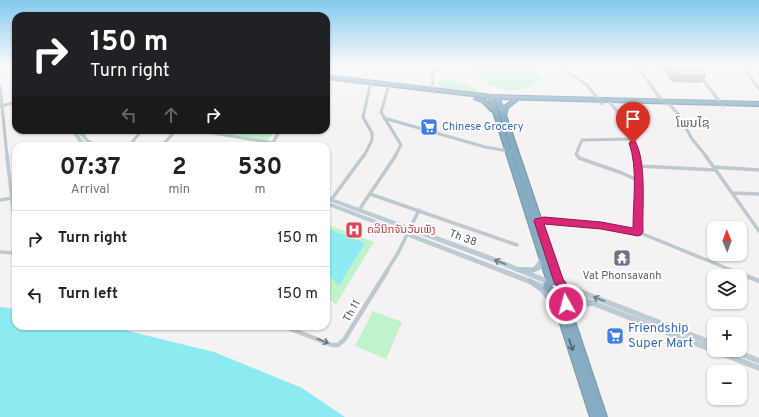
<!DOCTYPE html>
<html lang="en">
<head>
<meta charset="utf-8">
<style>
  body { margin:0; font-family:Overpass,"Noto Sans Lao",sans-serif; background:#f6f6f6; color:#202124; height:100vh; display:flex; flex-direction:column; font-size:15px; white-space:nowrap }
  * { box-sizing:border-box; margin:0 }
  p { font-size:13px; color:#757577 }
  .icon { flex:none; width:22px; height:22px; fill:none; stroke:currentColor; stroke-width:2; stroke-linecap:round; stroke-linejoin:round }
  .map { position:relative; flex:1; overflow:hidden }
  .details { position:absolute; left:12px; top:142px; width:318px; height:188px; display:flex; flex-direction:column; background:#fff; border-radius:12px; box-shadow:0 1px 3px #0004 }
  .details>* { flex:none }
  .guide { position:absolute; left:12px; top:12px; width:318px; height:122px; border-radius:12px; box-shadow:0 1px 3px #0004; background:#202124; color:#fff; overflow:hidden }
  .needle { width:26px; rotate:359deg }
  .fabs { position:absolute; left:707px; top:221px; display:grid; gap:8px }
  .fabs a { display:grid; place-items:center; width:40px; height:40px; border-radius:8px; background:#fff; box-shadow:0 1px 3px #0004; font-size:20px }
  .pin { position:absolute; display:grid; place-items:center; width:34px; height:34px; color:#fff; margin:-41px -17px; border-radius:50% 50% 50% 0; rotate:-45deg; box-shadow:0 0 4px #0007 }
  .pin .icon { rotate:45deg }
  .me { position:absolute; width:44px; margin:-22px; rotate:353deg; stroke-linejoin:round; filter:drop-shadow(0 0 3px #0008) }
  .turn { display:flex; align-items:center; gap:14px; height:84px; padding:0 12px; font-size:18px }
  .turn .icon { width:52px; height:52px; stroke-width:2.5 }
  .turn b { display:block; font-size:28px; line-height:34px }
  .lanes { display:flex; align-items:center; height:38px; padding:0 12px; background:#0003; justify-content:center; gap:20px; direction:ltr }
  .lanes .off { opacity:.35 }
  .eta { display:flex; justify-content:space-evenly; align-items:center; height:68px; text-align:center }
  .eta b { font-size:24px; font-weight:700; line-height:28px }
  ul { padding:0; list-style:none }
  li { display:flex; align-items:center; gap:12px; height:56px; padding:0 12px; border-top:1px solid #e0e0e0 }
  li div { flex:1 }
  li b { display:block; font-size:15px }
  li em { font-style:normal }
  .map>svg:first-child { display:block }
  .green { fill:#c0f2cc }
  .water { fill:#8cebf1 }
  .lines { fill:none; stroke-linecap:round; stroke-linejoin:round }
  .highway-casing { stroke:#7398ae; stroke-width:2 }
  .street-far2 { stroke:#bdc9cf; stroke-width:3 }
  .street-far1 { stroke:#bdc9cf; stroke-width:3.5 }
  .street { stroke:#bdc9cf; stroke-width:4.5 }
  .secondary { fill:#bdccd4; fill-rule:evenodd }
  .primary { fill:#b1c6d2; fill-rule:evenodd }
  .highway { fill:#88adc2; fill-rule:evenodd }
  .wall { fill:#afb3b7 }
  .building { fill:#ccd0d5; stroke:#8f9295 }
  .oneway { stroke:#6c7c84 }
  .oneway2 { stroke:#66757c }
  .oneway3 { stroke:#4f616b }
  .route { fill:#db2777; stroke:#8e194d }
  .labels { text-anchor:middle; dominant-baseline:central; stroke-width:4; stroke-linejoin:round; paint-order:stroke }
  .shop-label { font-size:11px; fill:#366cbe; stroke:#fff; text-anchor:start }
  .health-label { font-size:11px; fill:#be3a42; stroke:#fff; text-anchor:start }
  .street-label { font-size:11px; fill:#495961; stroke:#fff }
  .worship-label { font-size:11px; fill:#5b616d; stroke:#fff }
  .quarter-label { font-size:13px; fill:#5e6468; stroke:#fff }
  .near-shop-label { font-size:13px; fill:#366cbe; stroke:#fff; text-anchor:start }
</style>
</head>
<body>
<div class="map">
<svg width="759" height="417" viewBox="0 0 759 417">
  <rect width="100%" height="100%" fill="#f4f2f3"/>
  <path class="green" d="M467,65h65l7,10v6c-17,14 -42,11 -59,-2 -5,-3 -9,-9 -13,-14z
    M453,79l6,4h4l17,9 9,2 -49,-6 -2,-7z
    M204,130h71l-8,11z
    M326,224l48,18 -38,62 -10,-6v-26l13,14 26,-43 -39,-15z
    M373,311l29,11 -16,37 -31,-13z"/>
  <path class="water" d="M326,228l39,15 -26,43 -13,-14z
    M0,307l16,2v17h92l106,26 88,36 43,29h-345z"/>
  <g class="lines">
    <g class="highway-casing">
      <path id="highway" d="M326,75l165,20 268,7v4l-259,-7 3,8 5,-4 6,-4 3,2 -9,7 -2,7 56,165 6,7 -2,7 41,123h-17l-39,-121 -8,-8 3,-9 -53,-167 -2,-1 -9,-9 -8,-3 3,-2 9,3 5,5 -2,-7 -163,-19zM494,99h1l36,111zM552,284h4l4,4 -1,2h-3l-5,-3z"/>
    </g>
    <path class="street-far2" d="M558,65l29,20 15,19
      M636,65l24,33 10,7 9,10 13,24 14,17
      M742,65l17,24
      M701,77l22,29
      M389,85l-8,27 20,33 -6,11
      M0,86l7,70
      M432,93l1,-28
      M607,100c14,11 25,40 29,56
      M1,106l15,-4
      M384,118l101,29 29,5
      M195,130l78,13
      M129,146l13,-16
      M162,146l14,-16
      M271,146l9,-16
      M364,156l8,-16v-7l-9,-16 7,-31
      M578,156l-2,-2 6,-14 49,-1"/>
    <path class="street-far1" d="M7,155l9,82
      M577,155l2,3 43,15 15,7
      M636,155l2,11 78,4
      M705,155l54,76
      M638,166v66l98,40
      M714,167l45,3
      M732,193l27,1
      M370,194l147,51
      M0,200l12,-2
      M331,200l33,-45
      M359,210l37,-55
      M538,221l6,-1 57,5 37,7
      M0,252l16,1
      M386,272l12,-19 21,-43"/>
    <path class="street" d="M733,271l26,10
      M283,326l49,19h6l6,-5 43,-69"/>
    <path class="secondary" d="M72,130h4l6,10 8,6c-11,0 -14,-8 -18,-16z
      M77,130h4l8,10 14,5v1c-15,0 -18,-4 -26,-16z
      M326,196l163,59 62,25 1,2 -1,2 -2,1 -2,-1 -62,-25 -159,-59z
      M326,201l223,85 1,2 -1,2 -2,1 -2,-1 -219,-85z
      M563,282l151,59v6l-153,-60 -1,-2 1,-2z
      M564,289l150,58v3h7l38,15v6l-197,-77 -1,-2 1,-2z
      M728,350h11l20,8v6l-30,-12z"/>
    <path class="primary" d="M543,254l2,1 1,2 -6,13 -8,3 -15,-1 -1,-2 1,-2c16,-4 15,7 24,-13z
      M530,278l15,10 15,18 1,2 -1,2 -3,1 -3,-1 -13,-18 -13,-9 -1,-2 1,-2z
      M593,300l3,1 1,2 -1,2 -15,3 -5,4v8l-1,2 -3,1 -3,-1c-6,-18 10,-20 24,-22z"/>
    <use href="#highway" class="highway"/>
  </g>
  <path class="wall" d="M661,65h36l8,9 -1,1 2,1 -5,7 -29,-1 -12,-15z"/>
  <path class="building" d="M668,65h29l8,9h-1l2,2h-30z"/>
  <defs><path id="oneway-shaft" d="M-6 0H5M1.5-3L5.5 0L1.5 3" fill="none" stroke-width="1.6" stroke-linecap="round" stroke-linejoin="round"/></defs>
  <g class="oneway">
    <use href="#oneway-shaft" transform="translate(500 262) rotate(-159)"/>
    <use href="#oneway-shaft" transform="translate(599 299) rotate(-158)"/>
  </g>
  <use class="oneway2" href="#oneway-shaft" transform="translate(323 341) rotate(22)"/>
  <use class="oneway3" href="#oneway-shaft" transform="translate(571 345) rotate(71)"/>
  <linearGradient id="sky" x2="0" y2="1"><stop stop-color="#83caec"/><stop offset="0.53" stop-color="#faf9fa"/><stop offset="1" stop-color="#faf9fa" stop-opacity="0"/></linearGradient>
  <rect width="759" height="123" fill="url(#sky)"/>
  <path class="route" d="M633,140l2,1c12,21 7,67 8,91l-2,3 -3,1 -37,-7 -57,-5 19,55 6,8 -1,8 3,9 -1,4 -4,1 -4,-1 -5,-14 2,-5 -5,-7 -20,-61 1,-2 9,-2 57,5 32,6c0,-26 5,-61 -4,-85z"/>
  <defs>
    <g id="supermarket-square" transform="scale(0.9)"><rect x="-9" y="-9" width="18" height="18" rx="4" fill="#3f7fe0" stroke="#fff"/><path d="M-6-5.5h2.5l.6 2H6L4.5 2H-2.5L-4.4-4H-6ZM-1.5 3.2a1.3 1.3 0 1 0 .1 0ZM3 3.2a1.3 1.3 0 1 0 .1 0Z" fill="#fff"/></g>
    <g id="hospital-square" transform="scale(0.9)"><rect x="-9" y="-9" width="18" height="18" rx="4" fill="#e0444e" stroke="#fff"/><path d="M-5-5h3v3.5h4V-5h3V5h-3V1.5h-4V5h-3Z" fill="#fff"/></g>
    <g id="temple-square" transform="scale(0.9)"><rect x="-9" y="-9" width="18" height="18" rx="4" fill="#6b7280" stroke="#fff"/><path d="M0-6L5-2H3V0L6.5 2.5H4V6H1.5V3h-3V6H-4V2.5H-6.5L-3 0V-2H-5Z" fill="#fff"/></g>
  </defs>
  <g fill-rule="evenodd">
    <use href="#supermarket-square" x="429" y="127"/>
    <use href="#hospital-square" x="354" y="230"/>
    <use href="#temple-square" x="622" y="258"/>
    <use href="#supermarket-square" x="615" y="336"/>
  </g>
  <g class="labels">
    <g class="shop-label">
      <text x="442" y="127">Chinese Grocery</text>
    </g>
    <g class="health-label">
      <text x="367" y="230">ຄລີນິກຈັນວັນເພັງ</text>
    </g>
    <g class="street-label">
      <text transform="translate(463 238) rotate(20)">Th 38</text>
      <text transform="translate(352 311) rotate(-60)">Th 11</text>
    </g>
    <g class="worship-label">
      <text x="622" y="276">Vat Phonsavanh</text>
    </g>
    <g class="quarter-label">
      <text x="693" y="124">ໂພນໄຊ</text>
    </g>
    <g class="near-shop-label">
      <text x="628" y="329">Friendship<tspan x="628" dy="15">Super Mart</tspan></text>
    </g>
  </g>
</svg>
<div class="fabs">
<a><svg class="needle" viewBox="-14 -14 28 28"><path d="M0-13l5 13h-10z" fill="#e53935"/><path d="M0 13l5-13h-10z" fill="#757577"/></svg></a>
<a><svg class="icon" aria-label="layers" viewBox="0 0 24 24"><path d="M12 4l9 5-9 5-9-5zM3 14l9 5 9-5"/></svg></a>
<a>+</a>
<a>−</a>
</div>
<div class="pin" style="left:633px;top:143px;background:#d93025"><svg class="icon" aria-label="arrive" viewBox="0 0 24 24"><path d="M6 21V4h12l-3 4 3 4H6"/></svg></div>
<svg class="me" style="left:566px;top:304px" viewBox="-20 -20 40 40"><circle r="17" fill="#db2777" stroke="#fff" stroke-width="3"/><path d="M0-11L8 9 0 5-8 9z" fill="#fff"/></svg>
<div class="guide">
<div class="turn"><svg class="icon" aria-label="right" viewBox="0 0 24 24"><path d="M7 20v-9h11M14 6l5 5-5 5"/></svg><div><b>150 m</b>Turn right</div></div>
<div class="lanes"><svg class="icon off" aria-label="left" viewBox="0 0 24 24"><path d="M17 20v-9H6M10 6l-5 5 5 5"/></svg><svg class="icon off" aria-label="ahead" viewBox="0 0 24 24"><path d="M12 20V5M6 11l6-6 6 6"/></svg><svg class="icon" aria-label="right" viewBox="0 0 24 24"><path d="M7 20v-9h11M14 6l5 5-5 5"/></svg></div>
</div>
<section class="details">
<div class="eta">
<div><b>07:37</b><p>Arrival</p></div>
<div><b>2</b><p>min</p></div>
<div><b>530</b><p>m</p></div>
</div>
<ul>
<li><svg class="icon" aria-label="right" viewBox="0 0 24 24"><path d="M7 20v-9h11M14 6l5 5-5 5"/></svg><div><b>Turn right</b></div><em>150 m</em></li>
<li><svg class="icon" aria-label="left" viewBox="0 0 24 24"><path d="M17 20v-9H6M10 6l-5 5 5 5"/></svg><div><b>Turn left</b></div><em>150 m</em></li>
</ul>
</section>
</div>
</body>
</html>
